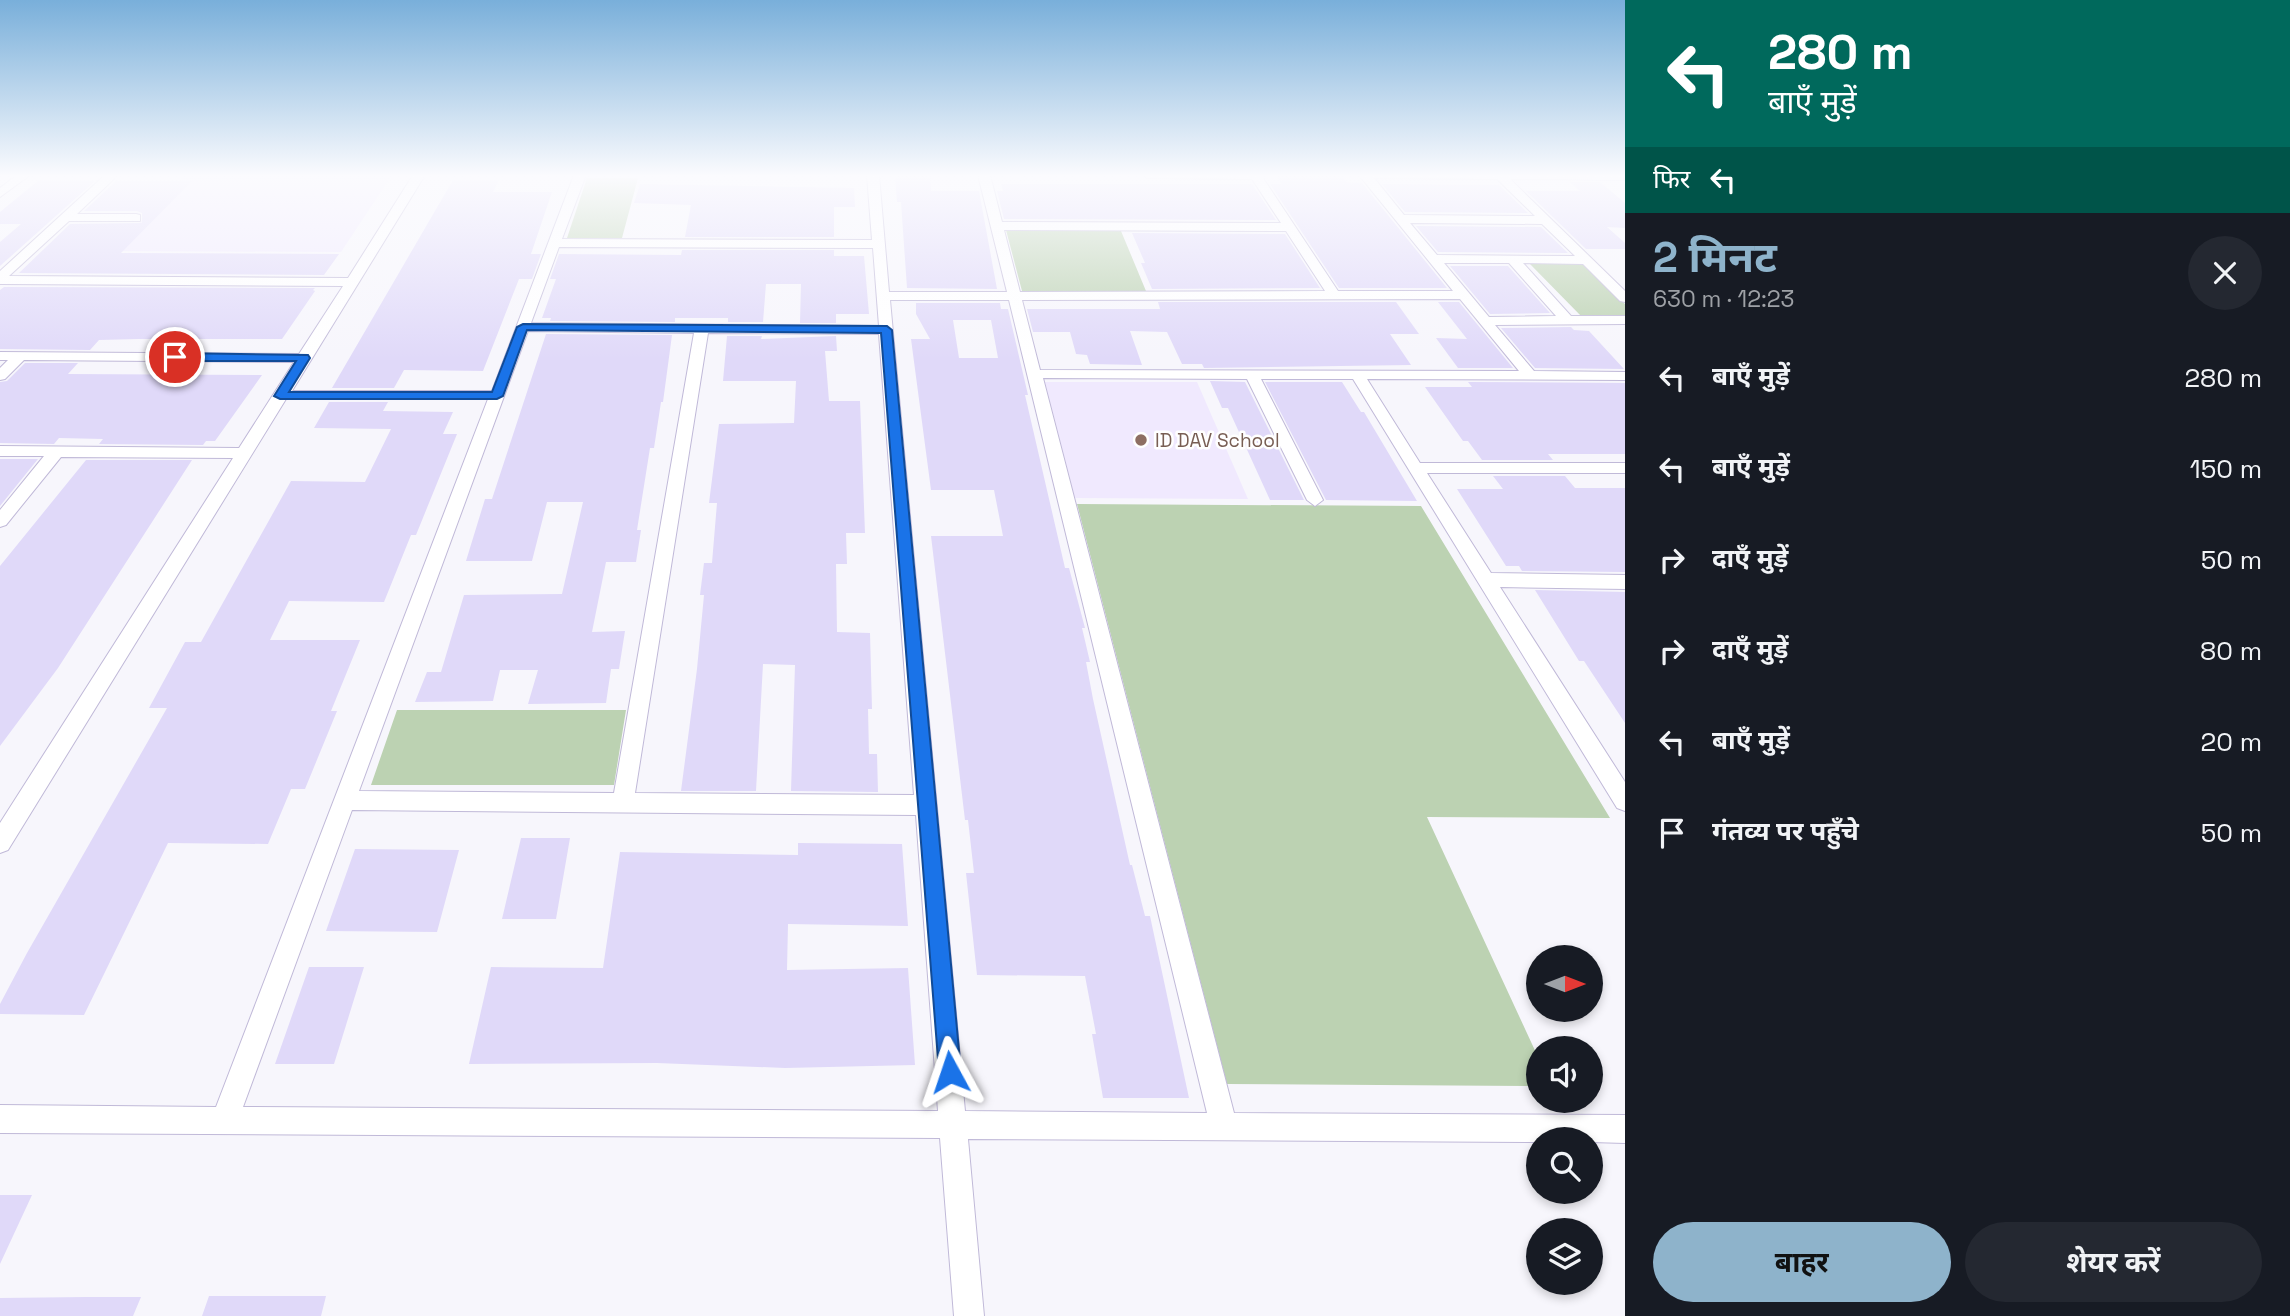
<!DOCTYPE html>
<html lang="hi">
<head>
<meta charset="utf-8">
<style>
  body { margin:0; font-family:"Space Grotesk","Noto Sans Devanagari",sans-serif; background:#242831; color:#f1f3f6; height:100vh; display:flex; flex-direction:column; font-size:26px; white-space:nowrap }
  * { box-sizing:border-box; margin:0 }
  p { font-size:23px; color:#9ea1a6 }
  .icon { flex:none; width:38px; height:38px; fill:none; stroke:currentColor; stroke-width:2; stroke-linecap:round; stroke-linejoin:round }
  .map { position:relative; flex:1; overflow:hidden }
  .panel { display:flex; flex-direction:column; background:#171b24; width:665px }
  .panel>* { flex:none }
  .banner { background:#00695c; color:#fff; overflow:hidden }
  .needle { width:46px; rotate:90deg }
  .buttons { position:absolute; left:1526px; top:945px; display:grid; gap:14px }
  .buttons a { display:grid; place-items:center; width:77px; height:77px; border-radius:50%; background:#171b24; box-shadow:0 4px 10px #0003; font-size:35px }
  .pin { position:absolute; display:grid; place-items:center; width:60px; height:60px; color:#fff; margin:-30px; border:4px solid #fff; border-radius:50%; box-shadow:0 2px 7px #0007 }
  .me { position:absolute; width:77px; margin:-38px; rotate:355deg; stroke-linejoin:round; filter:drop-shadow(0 0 5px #0008) }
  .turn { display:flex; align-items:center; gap:24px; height:147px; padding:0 28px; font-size:32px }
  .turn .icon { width:91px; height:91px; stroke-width:2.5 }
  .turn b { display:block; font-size:49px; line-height:60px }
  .then { display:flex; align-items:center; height:66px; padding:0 28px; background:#0003; gap:14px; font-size:26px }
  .round { display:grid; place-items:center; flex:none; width:74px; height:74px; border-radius:37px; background:#242831 }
  .head { display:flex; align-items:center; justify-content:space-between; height:119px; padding:0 28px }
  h1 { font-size:42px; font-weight:700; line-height:52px; color:#8eb3cb }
  .button { display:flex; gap:14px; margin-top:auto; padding:14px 28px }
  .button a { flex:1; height:80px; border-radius:42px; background:#8eb3cb; color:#111; font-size:28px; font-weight:700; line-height:80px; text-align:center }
  .button a+a { background:#242831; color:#f1f3f6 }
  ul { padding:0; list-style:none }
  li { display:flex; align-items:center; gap:21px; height:91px; padding:0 28px }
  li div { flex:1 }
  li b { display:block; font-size:26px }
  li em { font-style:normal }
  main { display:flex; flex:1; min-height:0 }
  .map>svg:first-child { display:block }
  .education { fill:#f0e9fe }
  .green { fill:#bcd2b2 }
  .building { fill:#e0d9f9; fill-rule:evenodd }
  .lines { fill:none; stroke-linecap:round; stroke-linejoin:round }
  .street-casing { stroke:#c0b9d8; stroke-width:2 }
  .street { fill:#fff; fill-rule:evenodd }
  .route { fill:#1a73e8; stroke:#114b97; stroke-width:2 }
  .education-dot { fill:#8d6e63; stroke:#fff; stroke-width:2.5 }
  .labels { text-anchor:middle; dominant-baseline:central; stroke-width:5; stroke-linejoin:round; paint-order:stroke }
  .education-label { font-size:19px; fill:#785e54; stroke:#fff; text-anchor:start }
</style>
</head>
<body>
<main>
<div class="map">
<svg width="1625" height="1316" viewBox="0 0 1625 1316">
  <rect width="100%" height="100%" fill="#f7f6fc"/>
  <path class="education" d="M186,175h206l-51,77 -229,-1z
    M1045,382h152l51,117 -173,-1z"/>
  <path class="green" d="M587,178h51l-16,60h-55z
    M1006,230l115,1 25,60h-124z
    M1530,264h53l42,40v12h-44z
    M1077,504l344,2 189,312 -183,-1 111,240v29l-311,-2z
    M397,710h229l-12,75h-243z"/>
  <path class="building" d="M895,175h35l1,16h48l18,98 -90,-1 -6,-86h-4z
    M1275,175h65l6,7 16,1 85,105h-108l-69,-104h12z
    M39,180l56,1 -95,85v-24l21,-18h-21v-12z
    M453,180h46l-6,12h59l-21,62h10l-9,25h-13l-36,92 -79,-1 -10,18h-62z
    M116,181h76l-71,72 218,1 -15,21 -305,-2 51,-49 72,-1v-10l-5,-2h-53z
    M1570,182h30l25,21v25l-18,-1 18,16v6h-39l-60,-58h54z
    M640,184l214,4 1,19h-21v30h-149l6,-32 -57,-2z
    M1001,184h251l24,36 -272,-1 -7,-28h6z
    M1382,184l117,1 29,28 -123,-1z
    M1416,226l125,1 27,26 -130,-1z
    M1132,233l153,1 35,54 -168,1 -11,-26h4z
    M682,250h152v6h30l5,58h-33v9h-36l1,-39h-35l-3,38h-35v-4h-53v4l-125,-1 1,-3h-9l14,-39h-6l9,-25 122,1z
    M1450,266h58l42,47 -60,1z
    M4,287l311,1 -2,2 2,1 -33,48h-144l-39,1 -9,10 -90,-1v-59z
    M1158,302h238l23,32h-29l21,31 -207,3 -2,-4h-20l-15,-32 -37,-1 12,34 -52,-1 -3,-9 -11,-1 -6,-22h-37l-6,-23h133z
    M1438,302h21l54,66h-55l-22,-30 31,1z
    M916,303h84l1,6h7l20,86h-3l40,173h4l16,60h-3l8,34h-4l7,37 37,166h2l13,51h5l39,182h-86l-11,-64h4l-11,-58 -108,-1 -11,-102h8l-6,-53h-3l-34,-284h72l-9,-46h-63l-20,-151h19l-14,-25zM953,320h38l7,38h-39z
    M1571,327l3,3 15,1 35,38 -89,-1 -34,-40z
    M546,334l126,1 -9,67h-2l-7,46h-4l-13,82h4l-5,32h-30l-14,70 33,-1 -6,38h-8l-5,34 -78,1 10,-34h-38l-7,31 -78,1 12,-30h14l23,-77 98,-1 21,-92h-36l-15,59h-66l19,-62h7z
    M727,336h35l-1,3 75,-3 1,15h-12l4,50h31l5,132h-19l1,31h-11l1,68 33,1 2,76h-4l1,45h8l1,38 -87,-1 4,-126 -32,-1 -7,127h-75l16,-122 7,-74h-4l4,-32h8l5,-60h-8l10,-79 75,-1 2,-42h-73z
    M25,363h53l-10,11 194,1 -47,66h-9l-3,4 -104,-1 4,-5 -44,-1 -5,6 -54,-1v-61l7,-1z
    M1210,381l35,1 59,118h-34l-42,-92h-6z
    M1265,382h77l19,30h3l53,89 -91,-1z
    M1468,382l157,1v71h-77l5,6h-71l-14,-19h-5l-38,-54h47z
    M329,402h59l-5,9 70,1 -10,22h14l-41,101h-5l-27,67 -95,-1 -19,39h90l-29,71h6l-32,78h-14l-23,55 -100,-1 -84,172 -84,-1v-10l27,-51 140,-245h-18l36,-66h16l90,-161 74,1 26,-53 -77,-1z
    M0,459h38l-38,47z
    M86,460h106l-134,208 -58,78v-180z
    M1493,476h72l10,12h50v84l-103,-1 -3,-5h-13l-49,-77h46z
    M1535,590l90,2v131l-41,-62h-5z
    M521,838h49l-14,81h-54z
    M798,843l104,1 6,82 -120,-2 -1,46 121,-2 7,97 -130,3 -128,-5 -188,1 22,-97 112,1 17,-116 178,3z
    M355,849l104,1 -22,82 -111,-1z
    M309,967h55l-30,97h-59z
    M0,1195h32l-32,69z
    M209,1296h117l-5,20h-119z
    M86,1297h55l-8,19h-133v-18z"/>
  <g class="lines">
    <g class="street-casing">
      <path id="street" d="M17,175h13l-30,22v-9z
        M105,175h13l-41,39h59l4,1v6h-71l-60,55 339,2 65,-103h12l-133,216h200l82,-216h12l-24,64 310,1 -5,-65h12l10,117h118l-29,-117h12l12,47 279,1 -29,-44 -104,-1 -6,-3h119l77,116h115l-94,-116h266l-1,5 -114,-1 115,112v11l-5,-1 -37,-37 -60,-1 48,53h54v8l-130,1 39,46 91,1v8l-258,-1 53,84h205v10h-198l64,100 134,2v14l-125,-2 125,195v29l-8,-3 -264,-429h-92l62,121 -8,6 -8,-6 -60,-121 -204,-1 191,735 391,2v28l-34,-1v-3h-53v3l-570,-3 16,177h-30l-14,-178 -940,-5v-28l216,2 272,-708h-202l-278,451 -8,3v-30l233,-365 -172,-1 -55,68 -6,2v-17l44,-54h-44v-10l239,2 55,-86 -270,-2 -19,19 -5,1v-12l8,-8h-8v-8l299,2 44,-68 -343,-2v-13zM1374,178l123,1 38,37 -131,-1zM1410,223l132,1 33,32 -138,-1zM1004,230l282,1 39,60 -305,1zM559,247l314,1 6,78 -348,-3zM1444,263h65l47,53 -67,1zM1460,299l59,72 -479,-1 -18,-70zM890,300h119l198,813 -242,-2zM528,331l166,2 -80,460 -255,-2zM708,333l171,1 35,461 -279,-2zM352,810l564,5 22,296 -695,-4z"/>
    </g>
    <use href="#street" class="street"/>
  </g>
  <linearGradient id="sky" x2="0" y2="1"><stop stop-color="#79afda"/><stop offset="0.49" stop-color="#fbfbfe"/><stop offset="1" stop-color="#fbfbfe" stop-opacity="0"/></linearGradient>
  <rect width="1625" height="359" fill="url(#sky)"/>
  <path class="route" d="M523,324l364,2 5,4 69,742 -3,7 -8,3 -8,-3 -3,-7 -58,-739 -354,-3 -24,66 -6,3h-217l-6,-3 22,-35h-121l-6,-4 6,-4 133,2 2,3 -21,34h203l25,-65z"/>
  <circle class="education-dot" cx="1141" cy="440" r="7"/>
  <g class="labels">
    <g class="education-label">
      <text x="1155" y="440">ID DAV School</text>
    </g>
  </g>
</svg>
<div class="buttons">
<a><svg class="needle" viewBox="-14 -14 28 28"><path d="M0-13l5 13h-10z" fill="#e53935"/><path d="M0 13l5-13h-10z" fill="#9ea1a6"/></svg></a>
<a><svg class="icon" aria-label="sound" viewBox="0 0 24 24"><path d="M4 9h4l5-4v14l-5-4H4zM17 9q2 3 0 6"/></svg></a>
<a><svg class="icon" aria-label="search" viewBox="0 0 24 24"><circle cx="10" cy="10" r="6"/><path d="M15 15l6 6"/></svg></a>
<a><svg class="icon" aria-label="layers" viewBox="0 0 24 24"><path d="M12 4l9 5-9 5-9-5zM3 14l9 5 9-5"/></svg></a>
</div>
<div class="pin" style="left:175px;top:357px;background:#d93025"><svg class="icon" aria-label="arrive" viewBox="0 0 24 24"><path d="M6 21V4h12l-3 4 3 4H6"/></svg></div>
<svg class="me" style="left:950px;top:1072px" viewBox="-20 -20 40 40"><path d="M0-17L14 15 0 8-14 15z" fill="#1a73e8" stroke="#fff" stroke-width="4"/></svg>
</div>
<section class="panel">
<div class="banner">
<div class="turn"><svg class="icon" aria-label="left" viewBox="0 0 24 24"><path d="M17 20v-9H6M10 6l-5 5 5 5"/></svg><div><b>280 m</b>बाएँ मुड़ें</div></div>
<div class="then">फिर<svg class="icon" aria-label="left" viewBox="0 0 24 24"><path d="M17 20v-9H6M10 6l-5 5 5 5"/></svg></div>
</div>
<div class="head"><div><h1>2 मिनट</h1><p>630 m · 12:23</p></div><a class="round"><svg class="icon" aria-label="close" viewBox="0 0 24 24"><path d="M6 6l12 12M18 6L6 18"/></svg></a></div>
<ul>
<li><svg class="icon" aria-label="left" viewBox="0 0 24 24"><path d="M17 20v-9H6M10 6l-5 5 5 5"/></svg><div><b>बाएँ मुड़ें</b></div><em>280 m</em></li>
<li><svg class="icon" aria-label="left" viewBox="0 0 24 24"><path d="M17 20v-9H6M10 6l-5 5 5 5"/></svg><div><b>बाएँ मुड़ें</b></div><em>150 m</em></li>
<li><svg class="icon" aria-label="right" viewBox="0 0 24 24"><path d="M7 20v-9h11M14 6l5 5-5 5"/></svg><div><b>दाएँ मुड़ें</b></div><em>50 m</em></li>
<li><svg class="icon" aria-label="right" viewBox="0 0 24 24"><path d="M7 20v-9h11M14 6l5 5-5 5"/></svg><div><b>दाएँ मुड़ें</b></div><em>80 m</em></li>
<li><svg class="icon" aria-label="left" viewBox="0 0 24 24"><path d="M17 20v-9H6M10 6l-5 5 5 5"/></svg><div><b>बाएँ मुड़ें</b></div><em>20 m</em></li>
<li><svg class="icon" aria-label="arrive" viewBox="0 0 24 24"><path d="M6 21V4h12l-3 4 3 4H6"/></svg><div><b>गंतव्य पर पहुँचे</b></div><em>50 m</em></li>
</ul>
<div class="button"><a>बाहर</a><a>शेयर करें</a></div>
</section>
</main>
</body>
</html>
